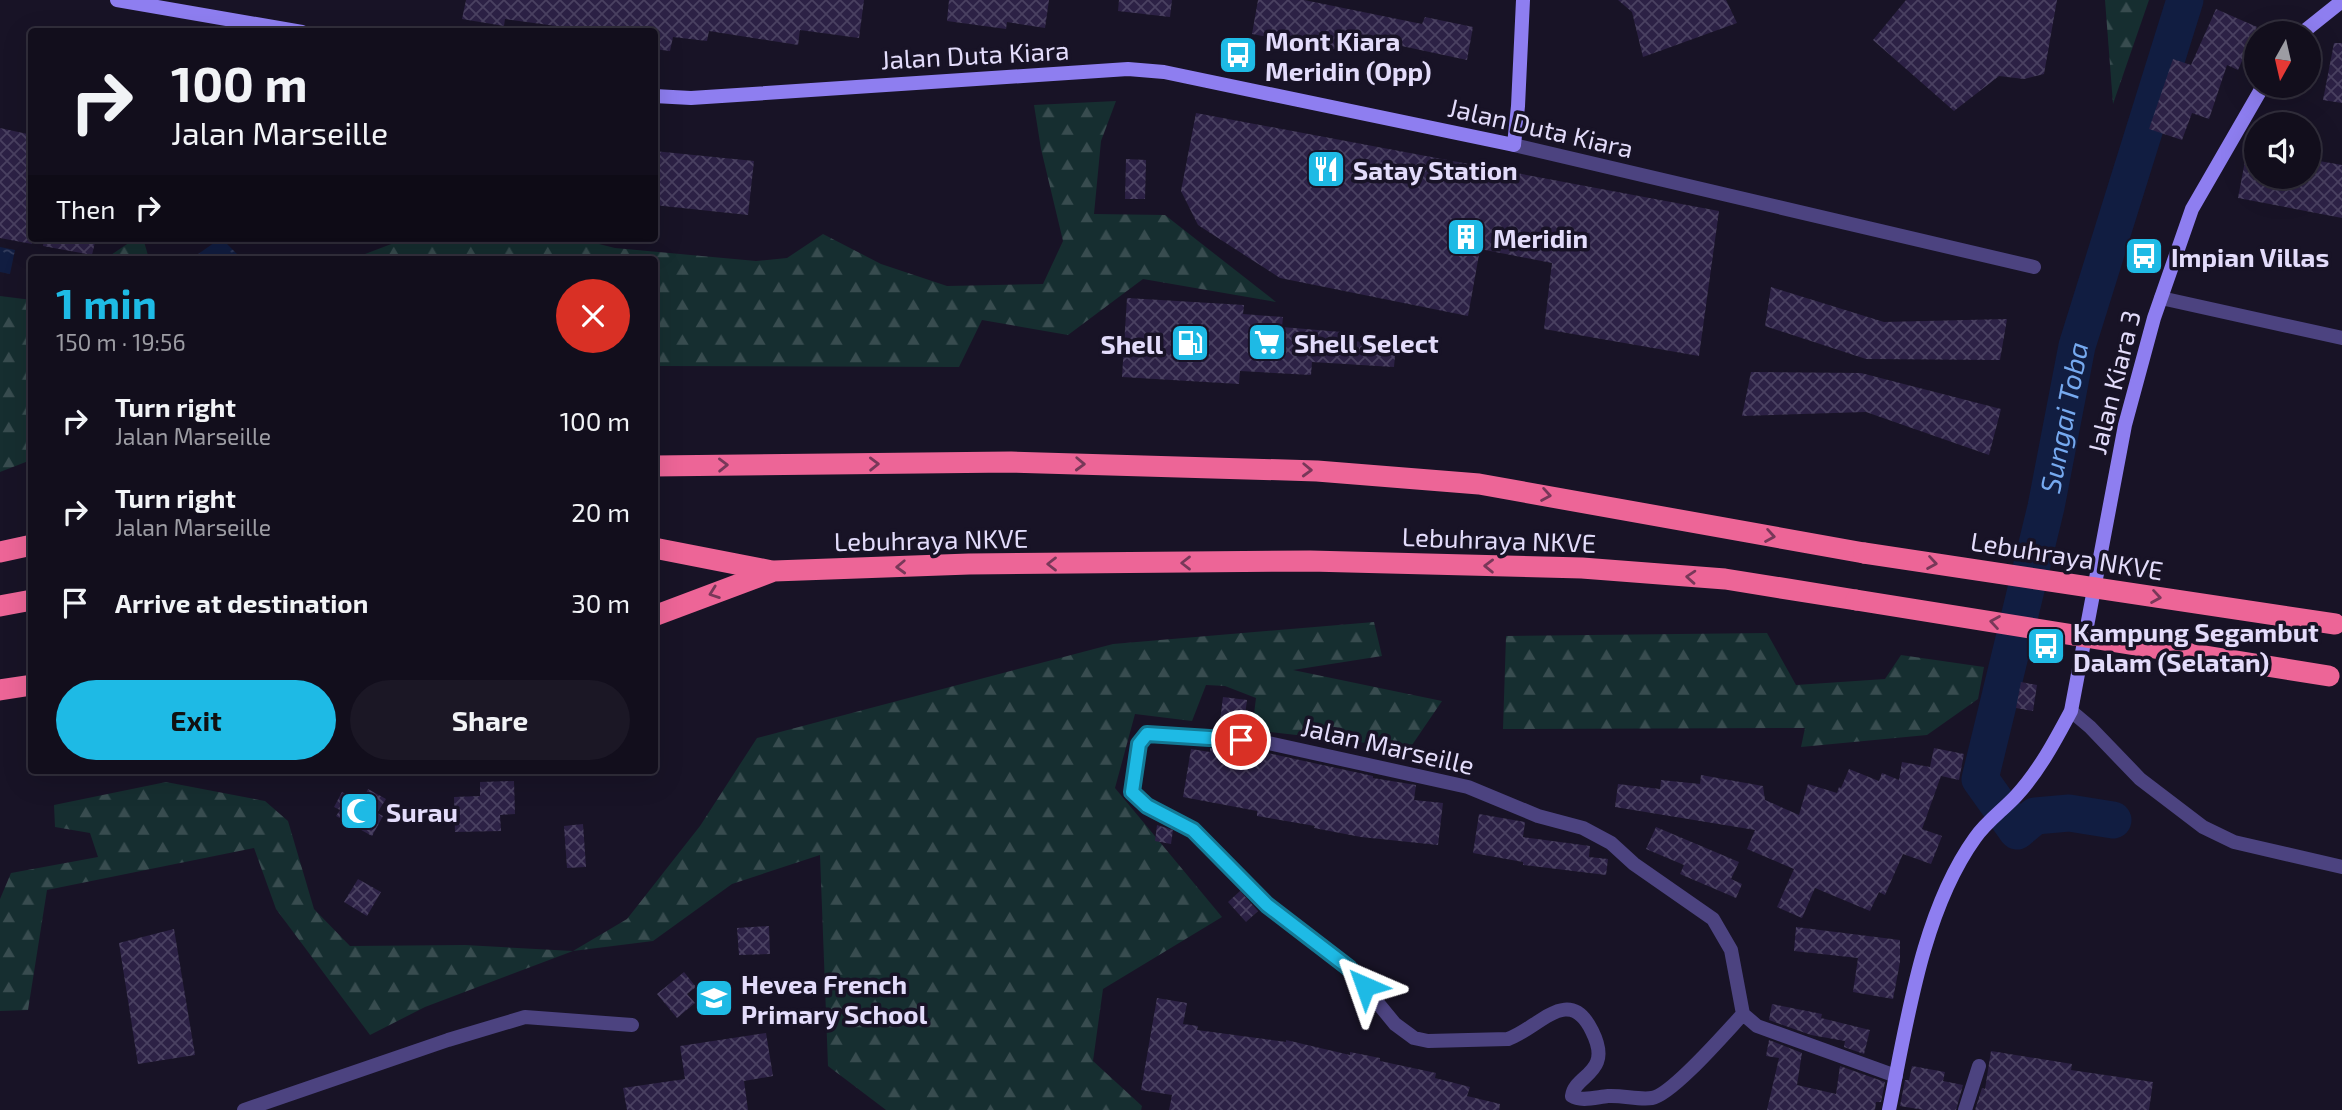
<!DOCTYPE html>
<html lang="en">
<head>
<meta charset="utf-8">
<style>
  body { margin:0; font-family:"Exo 2",sans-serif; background:#1b1725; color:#f1f3f6; height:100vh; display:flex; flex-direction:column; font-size:26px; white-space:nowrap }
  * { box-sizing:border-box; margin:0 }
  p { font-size:23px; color:#9c9ca3 }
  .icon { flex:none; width:38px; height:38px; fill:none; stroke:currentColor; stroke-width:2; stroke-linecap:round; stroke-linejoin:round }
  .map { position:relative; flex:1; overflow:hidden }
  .panel { position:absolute; left:28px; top:256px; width:630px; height:518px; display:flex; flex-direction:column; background:#120e1c; border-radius:7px; box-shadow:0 7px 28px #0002,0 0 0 2px #312e3b }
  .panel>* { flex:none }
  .guide { position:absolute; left:28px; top:28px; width:630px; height:214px; border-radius:7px; box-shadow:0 7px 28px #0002,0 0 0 2px #312e3b; background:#120e1c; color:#f1f3f6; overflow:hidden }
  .needle { width:46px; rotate:188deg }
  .tools { position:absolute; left:2244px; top:21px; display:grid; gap:14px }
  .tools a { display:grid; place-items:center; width:77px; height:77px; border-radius:50%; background:#120e1c; box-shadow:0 7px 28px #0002,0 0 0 2px #312e3b; font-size:35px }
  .pin { position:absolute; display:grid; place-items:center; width:60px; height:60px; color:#fff; margin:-30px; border:4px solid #fff; border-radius:50%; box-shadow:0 2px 7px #0007 }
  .me { position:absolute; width:77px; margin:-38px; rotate:317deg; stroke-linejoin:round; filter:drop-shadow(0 0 5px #0008) }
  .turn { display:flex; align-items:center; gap:24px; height:147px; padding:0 28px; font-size:32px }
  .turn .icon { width:91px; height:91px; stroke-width:2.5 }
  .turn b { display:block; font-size:49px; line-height:60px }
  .then { display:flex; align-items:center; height:66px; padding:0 28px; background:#0003; gap:14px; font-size:26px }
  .round { display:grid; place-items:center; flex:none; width:74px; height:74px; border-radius:37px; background:#1b1725 }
  .head { display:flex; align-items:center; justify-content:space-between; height:119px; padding:0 28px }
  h1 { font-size:42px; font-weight:700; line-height:52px; color:#1ebae5 }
  .action { display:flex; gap:14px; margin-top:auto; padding:14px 28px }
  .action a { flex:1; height:80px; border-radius:42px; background:#1ebae5; color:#111; font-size:28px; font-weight:700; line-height:80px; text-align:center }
  .action a+a { background:#1b1725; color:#f1f3f6 }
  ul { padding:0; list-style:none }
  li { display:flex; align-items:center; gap:21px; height:91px; padding:0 28px }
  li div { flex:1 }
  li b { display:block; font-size:26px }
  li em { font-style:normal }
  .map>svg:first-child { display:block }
  .forest { fill:url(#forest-firs) }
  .water { fill:url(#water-ripples) }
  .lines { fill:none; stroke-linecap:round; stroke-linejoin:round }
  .river { stroke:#111d41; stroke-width:37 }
  .building { fill:url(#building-cross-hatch) }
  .street { stroke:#4c4380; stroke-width:14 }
  .secondary { stroke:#8e7ef0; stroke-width:14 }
  .highway { stroke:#ed6597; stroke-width:21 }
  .highway-bridge { stroke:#ed6597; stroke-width:21 }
  .oneway { stroke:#783859 }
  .route-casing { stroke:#147995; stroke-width:18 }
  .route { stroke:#1ebae5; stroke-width:12 }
  .labels { text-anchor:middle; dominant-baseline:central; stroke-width:7; stroke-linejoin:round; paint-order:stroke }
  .poi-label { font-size:26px; font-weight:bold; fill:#e3dcfb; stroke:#181326; text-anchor:start }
  .street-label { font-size:26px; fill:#e3dcfb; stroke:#181326 }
  .water-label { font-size:28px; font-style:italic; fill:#76a9ef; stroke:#181326 }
</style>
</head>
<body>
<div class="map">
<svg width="2342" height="1110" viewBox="0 0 2342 1110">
  <defs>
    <pattern id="forest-firs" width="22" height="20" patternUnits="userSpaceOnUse" patternTransform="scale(1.75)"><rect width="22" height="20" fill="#162e30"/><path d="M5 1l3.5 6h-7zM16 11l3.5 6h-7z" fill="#384c4f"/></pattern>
    <pattern id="water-ripples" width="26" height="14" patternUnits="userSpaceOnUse" patternTransform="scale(1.75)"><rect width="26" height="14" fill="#111d41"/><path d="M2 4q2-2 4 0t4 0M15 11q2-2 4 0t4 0" fill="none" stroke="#343d5d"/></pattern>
    <pattern id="building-cross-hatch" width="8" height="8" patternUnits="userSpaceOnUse" patternTransform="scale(1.75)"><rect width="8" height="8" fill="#2c2145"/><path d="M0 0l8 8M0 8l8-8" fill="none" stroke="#4a4161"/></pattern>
  </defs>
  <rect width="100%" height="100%" fill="#181326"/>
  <path class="forest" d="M2105,0h44l-36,104z
    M1116,101l-15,40 -7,73 71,1 111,87 -133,-23 -75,56 -86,-15 -23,47 -304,-1 -1,-107h-302l55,-21h168l40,10 141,13 31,-3 36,-24 58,30 66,22 96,-2 20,-43 -22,-92 -7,-44z
    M136,238h7l6,21h-44z
    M0,296l32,4 -1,160 -31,12z
    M1374,622l8,34 -89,14 149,31 -32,47 -158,-18 4,-32 -31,-12 -19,-1 -14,36 -57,-7 -20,74 107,129 -119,72 -10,72 49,45 -1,4h-255l-58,-44 -8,-211 -88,29 -79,57 -80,10 -148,56 -55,28 -94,-126 -22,-61 -207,42 -19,120 -28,1v-112l11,-26 87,-16 -8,-24 -35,-6 -1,-22 112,-23 99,19 23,20 26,88 36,37 115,-1 108,6 54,-32 73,-93 57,-88 356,-94z
    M1767,633l29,52 89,-6 16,-24 83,12 -6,32 -51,36 -126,12 4,-19 -302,1 3,-93z"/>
  <path class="water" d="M221,238l18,18 -5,3h-43z
    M0,247l15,3 -5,24 -10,-2z"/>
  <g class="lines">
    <path class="river" id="s1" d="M2113,820l-44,-7 -34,3 -18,15 -37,-52 66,-272 31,-161 108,-346"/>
  </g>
  <path class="building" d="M466,0h398l-5,38 -59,-8 -2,15 -89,-14 -2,10 -34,-4 -3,14 -16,-2v-17h-83v-4l-66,-9 -1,7 -42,-7z
    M949,0h100l-4,28 -38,-6 -1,7 -59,-8z
    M1119,0h53l-2,17 -52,-6z
    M1258,0h46l118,24 3,-7 48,10 -6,33 -126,-27 -3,17 -86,-16z
    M1618,0h108l11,23 -94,34 -11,-45z
    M1906,0h151l-13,74 -20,5 -25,-3 -45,35 -81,-71z
    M2216,9l41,18 -19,43 -11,-5 -18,54 -17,-6 -10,27 -33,-11 24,-70 18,6z
    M2334,43h8v60l-19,-3z
    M1196,113l523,98 -20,145 -155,-27 8,-66 -72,-14 -12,67 -188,-38 -82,-53 -17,-34z
    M0,128l32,7v109l-32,-6z
    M2248,145h8v32h52v-18l34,6v53l-104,-20z
    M654,151l100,10 -6,54 -94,-10z
    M1126,159l20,1 -1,39h-20z
    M44,238h52l-4,17 -49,-9z
    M1771,287l113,35 123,-3 -7,41 -134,-1 -101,-33z
    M1127,298l117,7 -1,9 40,3 -1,10 71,6v8l43,4 -2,22 -82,-5 -1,13 -71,-4 -1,13 -117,-7z
    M1751,372l110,1 140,36 -12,46 -123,-43 -124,4z
    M2021,682l16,3 -4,26 -17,-3z
    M1223,697l24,3 -4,31 -24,-2z
    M1210,748l53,4 110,24v2l43,7 -2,15 29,3 -5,42 -77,-8 -47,-9 1,-2 -58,-10v-5l-74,-14 8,-48 19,3z
    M1934,748l30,6 -5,26 -18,-4 -19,53 20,7 -11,28 -28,-10 -18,41 -6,-3 -9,19 -55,-23 -13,30 -25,-11 17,-38 -47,-20 8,-19 -140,-23 3,-23 42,5 1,-9 39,4 1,-9 62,11 2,14 34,15 9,-31 29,9 2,-6 2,1 8,-19 30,12 3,-8 17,7 3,-18 28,5z
    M514,781l1,33 -15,1 1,16 -46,1 -1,-35 26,-1v-14z
    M368,789l18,10 -9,14 6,3 -11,20 -36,-20 4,-6 -6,-3 8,-15 19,11z
    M1479,814l46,8 -2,15 67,9 -1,11 19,2 -2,16 -83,-10v-3l-50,-9z
    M583,824l3,43 -19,1 -3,-42z
    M1157,825l16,5 -2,14 -16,-3z
    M1656,827l83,35 -8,17 11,5 -6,14 -56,-24 4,-9 -38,-16z
    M358,879l23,13 -14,24 -23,-14z
    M1240,891l18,20 -12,11 -18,-20z
    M769,926l1,28 -31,1 -2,-27z
    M1796,927l104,13v22l-7,37 -40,-7 5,-34 -64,-7z
    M174,929l21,126 -57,9 -19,-121z
    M684,972l12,15 -9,7 8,9 -18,15 -20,-24z
    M1157,998l30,5 -4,21 15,2 -1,4 89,12v-2l64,15v-3l30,6v3l56,12 -1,5 35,9 -3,9 33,8 -1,6h-330l3,-15 -31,-5z
    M1772,1004l50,10 -1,4 49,12 -6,24 -20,-7 1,-6 -34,-6 -42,-15z
    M766,1033l7,43 -29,5 4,29h-121l-4,-22 62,-9 -5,-33z
    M1769,1040l33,13 -5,32 39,9 4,-28 45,16 -4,20h-5l-1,8h-108l12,-52 -13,-2z
    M1991,1051l81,13 -1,6 82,12 -4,28h-174l7,-22 3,1z
    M1912,1066l33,6 -2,9 20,4 -7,25h-32l-24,-4 5,-26h4z"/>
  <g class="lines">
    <path class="street" d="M1514,145l520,122
      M2161,298l181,40
      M2071,711l19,16 50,52 63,48 31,15 108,25
      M1743,1014c-16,17 -71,81 -91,84 -14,2 -29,-3 -44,-2 -11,1 -27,6 -36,0 2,-15 20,-20 25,-34 4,-10 0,-21 -5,-31 -23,-48 -54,-2 -84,8l-80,2 -14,-3 -19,-14 -46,-56 -82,-63 -74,-75 -46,-24 -15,-14 7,-48 9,-10 116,8 204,45 70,29 45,12 28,15 23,21 79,55 18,31 12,64 14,12 139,50
      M244,1110l204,-70 77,-23 107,8
      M1965,1110l14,-44"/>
    <path class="secondary" d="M117,0l185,32
      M2302,33l40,-32
      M654,96l37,2 437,-29 36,3 350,73 4,-39 5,-106
      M1889,1110c18,-88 33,-198 86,-272 11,-16 28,-28 41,-42 23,-25 39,-55 55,-85l54,-286 29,-107 38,-109 71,-123"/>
    <path class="highway" d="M654,466l357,-4 306,9 162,13 385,69
      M654,548l118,23
      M0,552l32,-7
      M0,606l32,-6
      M654,616l120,-45 195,-7 341,-3 272,7 143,11 131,21
      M0,690l32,-5"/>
    <path class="highway-bridge" d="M1864,553l471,71
      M1856,600l473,76"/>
  </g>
  <defs><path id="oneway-chevron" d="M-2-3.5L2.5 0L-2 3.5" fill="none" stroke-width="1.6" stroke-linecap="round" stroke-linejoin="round" transform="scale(1.75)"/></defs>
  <g class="oneway">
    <use href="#oneway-chevron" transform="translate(874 464) rotate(-1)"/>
    <use href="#oneway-chevron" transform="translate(1080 464) rotate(2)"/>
    <use href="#oneway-chevron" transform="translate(723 465) rotate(-1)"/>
    <use href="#oneway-chevron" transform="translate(1307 470) rotate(2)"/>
    <use href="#oneway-chevron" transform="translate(1546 495) rotate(10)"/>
    <use href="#oneway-chevron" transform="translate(1770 536) rotate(10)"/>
    <use href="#oneway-chevron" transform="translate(1186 563) rotate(180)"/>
    <use href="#oneway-chevron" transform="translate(1932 563) rotate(9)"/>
    <use href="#oneway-chevron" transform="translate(1052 564) rotate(180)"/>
    <use href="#oneway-chevron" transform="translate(1489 566) rotate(-179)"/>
    <use href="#oneway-chevron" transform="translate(901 567) rotate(178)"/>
    <use href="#oneway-chevron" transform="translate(1691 577) rotate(-176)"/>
    <use href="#oneway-chevron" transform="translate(714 593) rotate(160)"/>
    <use href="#oneway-chevron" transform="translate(2156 597) rotate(9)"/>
    <use href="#oneway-chevron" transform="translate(1995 622) rotate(-171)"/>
  </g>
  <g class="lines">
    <g class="route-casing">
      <path id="route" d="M1241,740l-94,-6 -8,10 -7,48 15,14 46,24 74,75 82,63 16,18"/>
    </g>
    <use href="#route" class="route"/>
  </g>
  <defs>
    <g id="bus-square" transform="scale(2.0125)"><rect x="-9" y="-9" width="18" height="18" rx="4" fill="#1ebae5" stroke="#181326"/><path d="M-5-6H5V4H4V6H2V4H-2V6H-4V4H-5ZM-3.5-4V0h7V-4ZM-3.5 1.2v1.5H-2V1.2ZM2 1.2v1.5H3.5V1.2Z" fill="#fff"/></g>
    <g id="restaurant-square" transform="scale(2.0125)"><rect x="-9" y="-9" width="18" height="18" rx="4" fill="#1ebae5" stroke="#181326"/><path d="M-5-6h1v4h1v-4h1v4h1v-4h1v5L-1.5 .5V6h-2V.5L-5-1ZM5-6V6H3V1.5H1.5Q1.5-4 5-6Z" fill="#fff"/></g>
    <g id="building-square" transform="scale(2.0125)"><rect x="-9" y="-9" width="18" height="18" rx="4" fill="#1ebae5" stroke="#181326"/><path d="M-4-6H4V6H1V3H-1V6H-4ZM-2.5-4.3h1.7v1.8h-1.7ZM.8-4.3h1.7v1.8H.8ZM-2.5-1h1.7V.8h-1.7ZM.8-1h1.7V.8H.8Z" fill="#fff"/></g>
    <g id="supermarket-square" transform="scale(2.0125)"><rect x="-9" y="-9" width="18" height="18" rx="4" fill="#1ebae5" stroke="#181326"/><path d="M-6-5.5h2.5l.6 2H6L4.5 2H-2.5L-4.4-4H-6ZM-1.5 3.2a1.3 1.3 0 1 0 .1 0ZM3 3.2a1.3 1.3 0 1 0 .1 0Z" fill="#fff"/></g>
    <g id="fuel-square" transform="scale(2.0125)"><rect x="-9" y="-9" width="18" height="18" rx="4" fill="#1ebae5" stroke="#181326"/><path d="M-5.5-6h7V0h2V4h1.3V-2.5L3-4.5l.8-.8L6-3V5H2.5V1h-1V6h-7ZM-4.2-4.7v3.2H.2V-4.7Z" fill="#fff"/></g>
    <g id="mosque-square" transform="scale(2.0125)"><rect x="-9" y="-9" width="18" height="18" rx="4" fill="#1ebae5" stroke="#181326"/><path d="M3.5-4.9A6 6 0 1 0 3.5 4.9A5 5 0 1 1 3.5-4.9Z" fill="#fff"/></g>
    <g id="school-square" transform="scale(2.0125)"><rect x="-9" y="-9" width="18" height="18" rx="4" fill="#1ebae5" stroke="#181326"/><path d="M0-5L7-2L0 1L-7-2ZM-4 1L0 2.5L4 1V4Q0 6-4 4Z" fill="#fff"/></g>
  </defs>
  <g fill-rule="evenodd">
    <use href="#bus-square" x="1238" y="55"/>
    <use href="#restaurant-square" x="1326" y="169"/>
    <use href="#building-square" x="1466" y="237"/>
    <use href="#bus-square" x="2144" y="256"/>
    <use href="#supermarket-square" x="1267" y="342"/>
    <use href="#fuel-square" x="1190" y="343"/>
    <use href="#bus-square" x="2046" y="646"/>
    <use href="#mosque-square" x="359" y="811"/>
    <use href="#school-square" x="714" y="998"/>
  </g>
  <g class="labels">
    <g class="poi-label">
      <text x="1265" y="40">Mont Kiara<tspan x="1265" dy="30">Meridin (Opp)</tspan></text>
      <text x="1353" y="169">Satay Station</text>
      <text x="1493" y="237">Meridin</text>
      <text x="2171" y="256">Impian Villas</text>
      <text x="1294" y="342">Shell Select</text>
      <text x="1163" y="343" text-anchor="end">Shell</text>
      <text x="2073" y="631">Kampung Segambut<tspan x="2073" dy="30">Dalam (Selatan)</tspan></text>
      <text x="386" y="811">Surau</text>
      <text x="741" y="983">Hevea French<tspan x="741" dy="30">Primary School</tspan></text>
    </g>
    <g class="street-label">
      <text transform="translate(975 54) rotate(-3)">Jalan Duta Kiara</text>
      <text transform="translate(1541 127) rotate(13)">Jalan Duta Kiara</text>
      <text transform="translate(2113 382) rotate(-76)">Jalan Kiara 3</text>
      <text transform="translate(931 539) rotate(-1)">Lebuhraya NKVE</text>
      <text transform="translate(1499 539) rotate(2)">Lebuhraya NKVE</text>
      <text transform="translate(2067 555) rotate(9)">Lebuhraya NKVE</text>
      <text transform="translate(1388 745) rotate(13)">Jalan Marseille</text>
    </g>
    <g class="water-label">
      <text stroke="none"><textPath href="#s1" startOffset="537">Sungai Toba</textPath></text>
    </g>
  </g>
</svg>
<div class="tools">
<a><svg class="needle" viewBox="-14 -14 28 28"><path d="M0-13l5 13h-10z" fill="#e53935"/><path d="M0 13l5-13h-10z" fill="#9c9ca3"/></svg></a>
<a><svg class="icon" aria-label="sound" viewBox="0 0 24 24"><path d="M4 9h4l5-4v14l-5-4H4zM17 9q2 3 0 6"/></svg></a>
</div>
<div class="pin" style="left:1241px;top:740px;background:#d93025"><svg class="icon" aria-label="arrive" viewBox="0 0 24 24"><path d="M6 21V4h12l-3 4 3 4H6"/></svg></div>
<svg class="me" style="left:1365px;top:986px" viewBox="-20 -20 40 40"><path d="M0-17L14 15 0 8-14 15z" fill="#1ebae5" stroke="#fff" stroke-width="4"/></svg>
<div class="guide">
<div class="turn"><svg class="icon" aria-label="right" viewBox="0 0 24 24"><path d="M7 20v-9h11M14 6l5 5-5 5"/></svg><div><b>100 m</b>Jalan Marseille</div></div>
<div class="then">Then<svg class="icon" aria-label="right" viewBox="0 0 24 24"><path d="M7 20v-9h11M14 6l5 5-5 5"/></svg></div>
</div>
<section class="panel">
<div class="head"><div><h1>1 min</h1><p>150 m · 19:56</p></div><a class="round" style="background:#d93025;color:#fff"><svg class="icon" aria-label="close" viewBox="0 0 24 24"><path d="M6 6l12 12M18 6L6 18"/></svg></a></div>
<ul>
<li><svg class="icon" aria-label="right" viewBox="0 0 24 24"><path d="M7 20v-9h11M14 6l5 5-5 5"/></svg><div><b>Turn right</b><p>Jalan Marseille</p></div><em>100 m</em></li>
<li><svg class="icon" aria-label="right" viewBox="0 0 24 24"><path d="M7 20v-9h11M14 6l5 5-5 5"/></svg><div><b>Turn right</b><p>Jalan Marseille</p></div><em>20 m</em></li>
<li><svg class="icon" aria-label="arrive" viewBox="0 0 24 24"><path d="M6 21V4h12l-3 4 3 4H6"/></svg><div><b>Arrive at destination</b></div><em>30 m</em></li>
</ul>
<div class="action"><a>Exit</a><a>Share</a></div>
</section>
</div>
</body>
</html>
